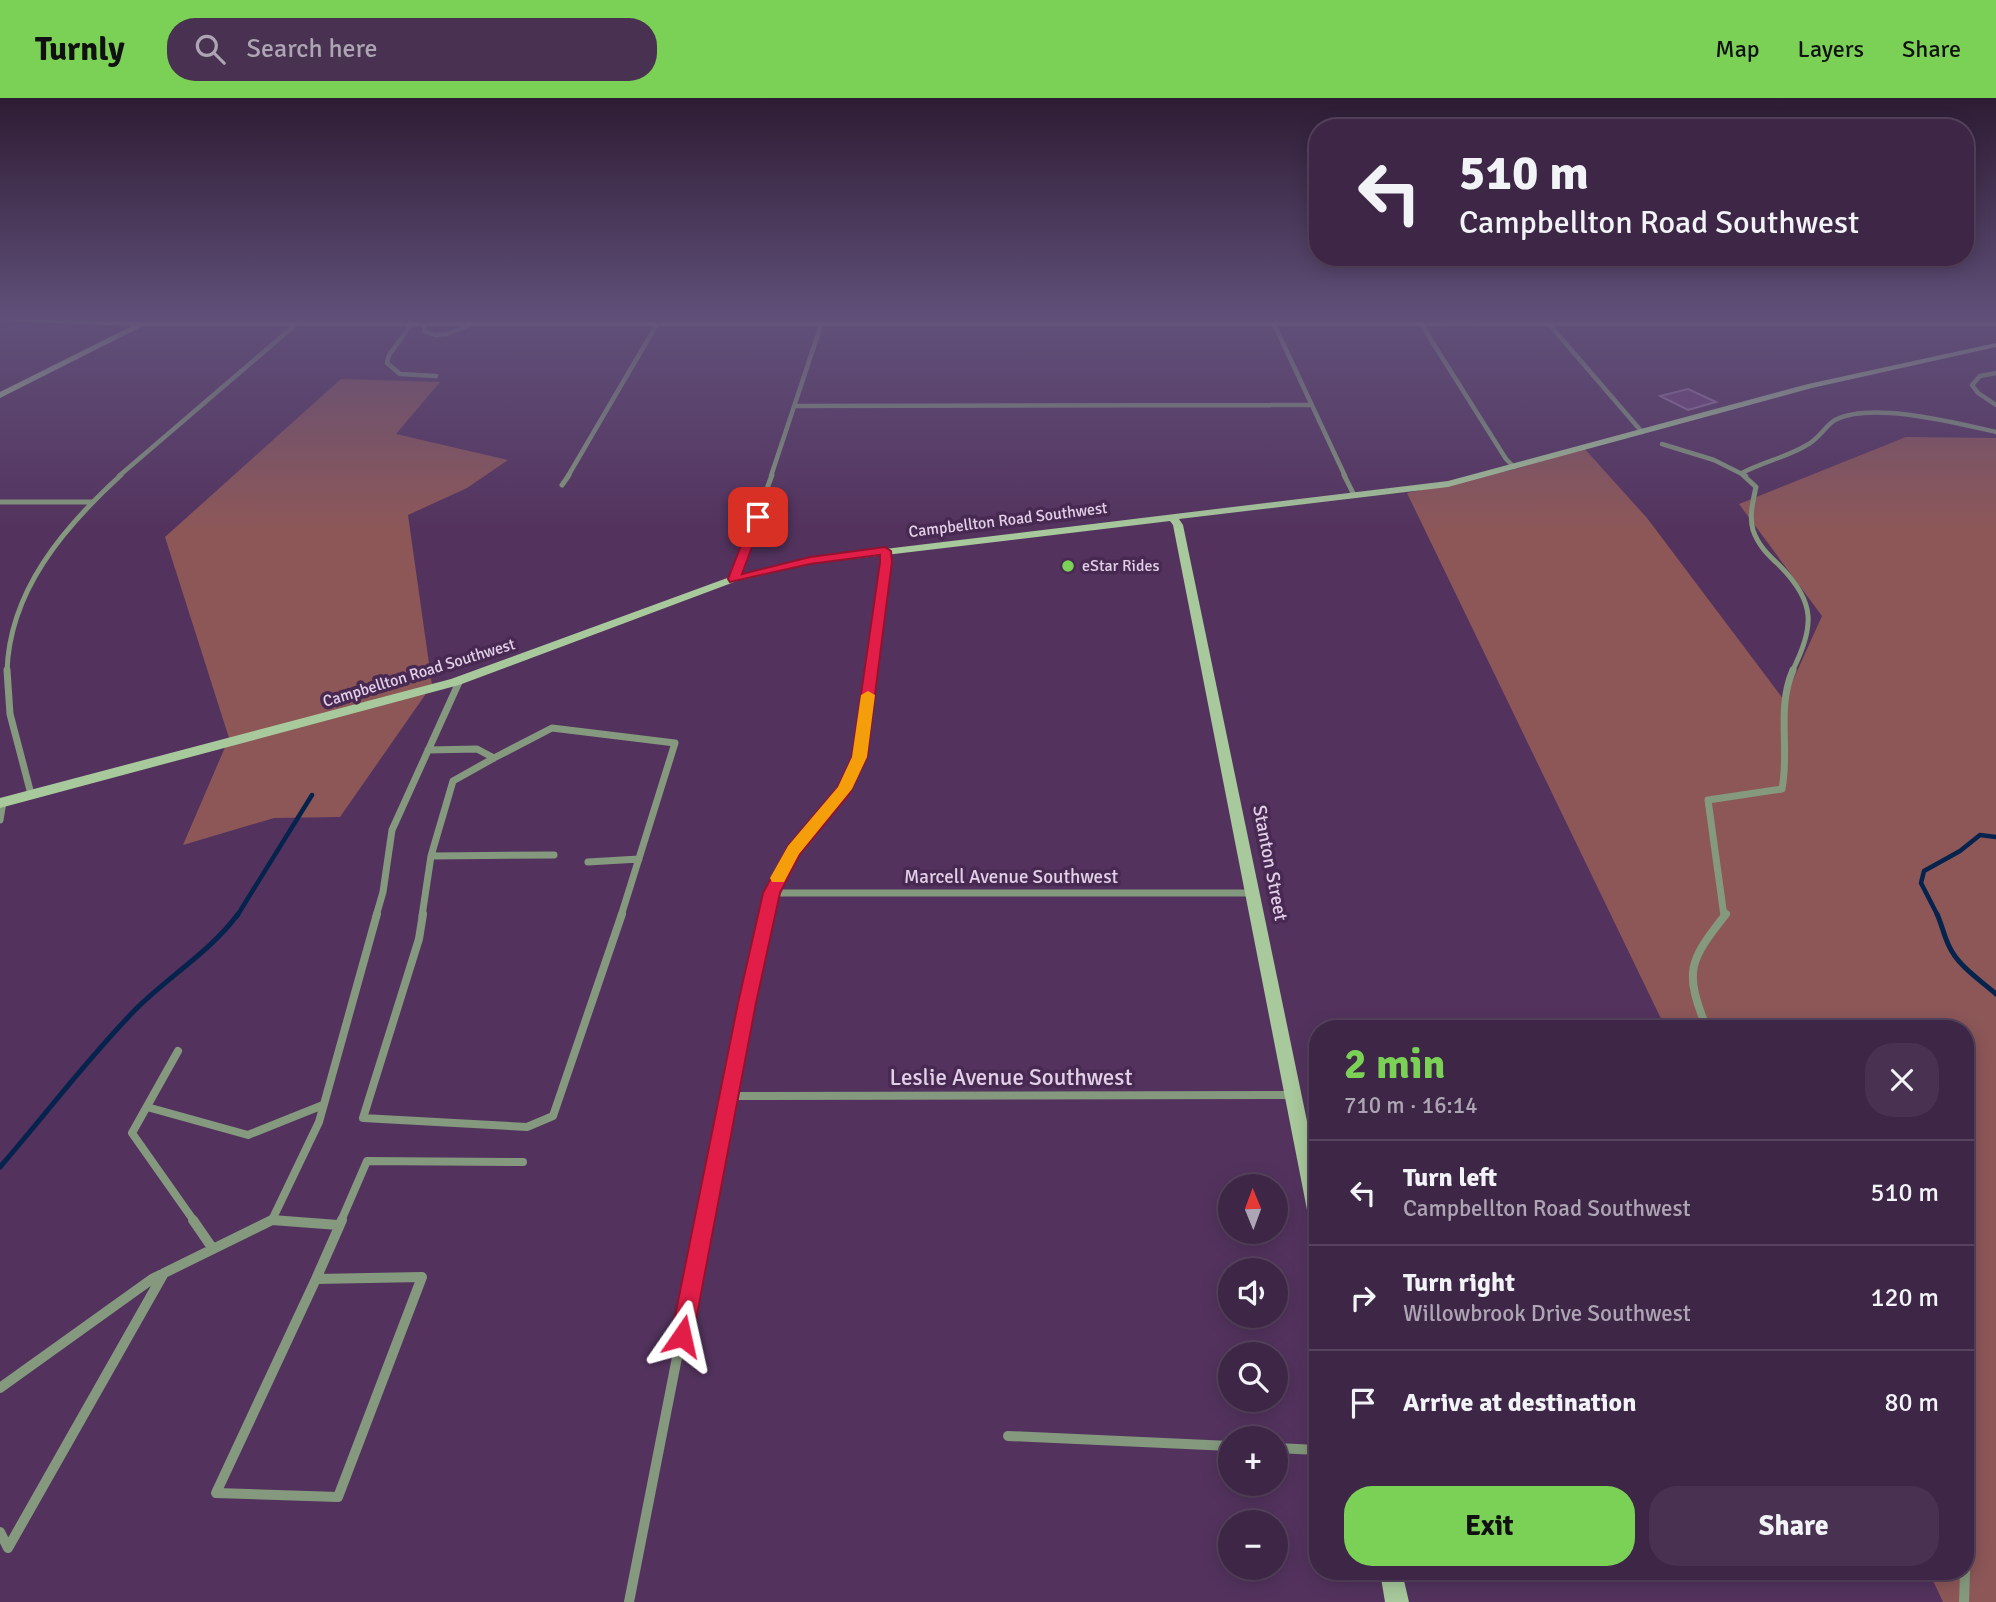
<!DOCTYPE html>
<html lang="en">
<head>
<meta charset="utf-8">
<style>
  body { margin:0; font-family:Signika,sans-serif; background:#493251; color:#f1f3f6; height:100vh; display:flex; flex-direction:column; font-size:26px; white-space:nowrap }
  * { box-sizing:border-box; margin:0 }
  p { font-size:23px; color:#ada5b3 }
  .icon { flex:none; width:38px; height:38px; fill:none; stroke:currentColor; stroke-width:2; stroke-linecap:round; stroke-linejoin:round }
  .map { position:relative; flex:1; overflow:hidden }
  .side { position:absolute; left:1309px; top:922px; width:665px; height:560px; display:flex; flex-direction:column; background:#3e2646; border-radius:28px; box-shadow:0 4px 18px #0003,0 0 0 2px #57435f }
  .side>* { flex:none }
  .banner { position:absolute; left:1309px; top:21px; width:665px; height:147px; border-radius:28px; box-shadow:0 4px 18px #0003,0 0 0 2px #57435f; background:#3e2646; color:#f1f3f6; overflow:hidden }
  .needle { width:46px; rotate:359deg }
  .tools { position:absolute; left:1218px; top:1076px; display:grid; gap:14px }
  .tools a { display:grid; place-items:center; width:70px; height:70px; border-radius:50%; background:#3e2646; box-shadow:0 4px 18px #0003,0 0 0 2px #57435f; font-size:35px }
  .pin { position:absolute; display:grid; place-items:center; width:60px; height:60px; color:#fff; margin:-30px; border-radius:14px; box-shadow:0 4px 10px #0006 }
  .me { position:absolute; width:77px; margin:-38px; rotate:11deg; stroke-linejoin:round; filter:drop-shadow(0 0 5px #0008) }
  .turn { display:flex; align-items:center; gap:24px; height:147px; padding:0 35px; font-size:32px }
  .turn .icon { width:91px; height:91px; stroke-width:2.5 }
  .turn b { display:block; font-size:49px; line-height:60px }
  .round { display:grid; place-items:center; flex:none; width:74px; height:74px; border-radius:28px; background:#493251 }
  .summary { display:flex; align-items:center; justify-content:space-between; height:119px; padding:0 35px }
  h1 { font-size:42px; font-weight:700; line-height:52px; color:#7ad156 }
  .cta { display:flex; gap:14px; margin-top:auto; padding:14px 35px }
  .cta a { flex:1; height:80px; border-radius:28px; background:#7ad156; color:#111; font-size:28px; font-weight:700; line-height:80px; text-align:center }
  .cta a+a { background:#493251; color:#f1f3f6 }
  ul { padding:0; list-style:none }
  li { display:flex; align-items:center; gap:21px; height:105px; padding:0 35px; border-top:2px solid #57435f }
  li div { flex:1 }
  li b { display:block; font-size:26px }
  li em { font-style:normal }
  header { display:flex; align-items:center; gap:42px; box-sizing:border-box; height:98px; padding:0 35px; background:#7ad156; color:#111 }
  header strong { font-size:33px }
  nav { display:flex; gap:38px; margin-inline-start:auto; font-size:24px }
  .search { width:490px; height:63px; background:#493251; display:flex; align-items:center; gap:18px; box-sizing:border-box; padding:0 24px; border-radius:28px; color:#ada5b3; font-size:26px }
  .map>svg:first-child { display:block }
  .green { fill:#8d5758 }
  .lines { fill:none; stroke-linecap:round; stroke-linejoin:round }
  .stream-far1 { stroke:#05234c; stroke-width:4.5 }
  .stream { stroke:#05234c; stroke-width:5 }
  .building { fill:#6c407a; stroke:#9976a5; stroke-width:2 }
  .street-far4 { stroke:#84997d; stroke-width:4.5 }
  .street-far3 { stroke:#84997d; stroke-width:5 }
  .street-far2 { stroke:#84997d; stroke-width:7 }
  .street-far1 { stroke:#84997d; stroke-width:8 }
  .street { stroke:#84997d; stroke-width:10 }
  .secondary { fill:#a8c99c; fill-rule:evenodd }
  .route { fill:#e11d48; stroke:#92132f; stroke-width:2 }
  .slow { fill:#f59e0b }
  .poi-dot { fill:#7ad156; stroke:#482952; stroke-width:2.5 }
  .labels { text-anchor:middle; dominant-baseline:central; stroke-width:7; stroke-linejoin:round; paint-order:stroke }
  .far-street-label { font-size:16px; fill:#e2cfe8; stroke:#482952 }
  .far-poi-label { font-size:16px; fill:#e2cfe8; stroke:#482952; text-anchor:start }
  .street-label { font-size:19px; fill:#e2cfe8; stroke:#482952 }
  .near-street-label { font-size:23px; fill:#e2cfe8; stroke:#482952 }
</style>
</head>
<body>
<header>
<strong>Turnly</strong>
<div class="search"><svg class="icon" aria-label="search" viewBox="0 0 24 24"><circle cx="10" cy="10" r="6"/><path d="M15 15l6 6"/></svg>Search here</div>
<nav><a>Map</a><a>Layers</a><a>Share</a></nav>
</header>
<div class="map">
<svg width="1996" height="1504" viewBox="0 0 1996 1504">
  <rect width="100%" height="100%" fill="#53335e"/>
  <path class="green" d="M341,281l99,3 -44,52 112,26 -41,28 -59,27 24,170 -92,132 -66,1 -91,27 46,-107 -64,-201z
    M1906,339l90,1v1164h-53l-14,-30h36v-543h-299l-259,-536 105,-23 71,-23 64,71 137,182 38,-84 -83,-112z"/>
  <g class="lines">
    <path class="stream-far1" d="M237,818l75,-121
      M1938,818l-17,-33 3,-12 36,-20 20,-16 16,2"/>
    <path class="stream" d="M1937,816c5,11 7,22 12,32 9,20 31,34 47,48
      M0,1069c46,-53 87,-108 136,-158 33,-33 74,-57 102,-95"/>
  </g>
  <path class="building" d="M1688,291l28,13 -28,8 -28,-14z"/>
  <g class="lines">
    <path class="street-far4" d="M1444,221l30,4
      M1274,226l71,152
      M1421,226l85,135 8,8
      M1549,226l93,108
      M411,227l-22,30 -2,8 13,11 36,2
      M425,227l-1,6 11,4 12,-1 23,-9
      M1996,275l-16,3 -8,9 6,8 18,12
      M795,308l516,-1
      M1662,346l52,16 32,16
      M1742,375c21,-11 45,-16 65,-28 12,-6 20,-21 28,-25 37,-19 121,3 161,12
      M119,378l183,-157
      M568,378l89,-152
      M771,378l52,-157"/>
    <path class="street-far3" d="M1344,377l10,20
      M1743,377l13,12c-3,14 -7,29 -3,43 5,15 15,25 26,35 38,38 35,61 13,107
      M562,387l7,-10
      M0,404h92
      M734,481l38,-104
      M7,574c2,-81 57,-145 114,-197
      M871,574l15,-110 -1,-11"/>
    <path class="street-far2" d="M7,572l3,44 21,80
      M428,652l49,-1 17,9
      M494,660l58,-30 123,15 -54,173
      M0,722l3,-18
      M431,758l123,-1
      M588,764l51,-3
      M771,795h480
      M376,818l7,-24 9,-62 68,-150
      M422,818l9,-60 22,-75 41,-23
      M766,818l5,-23 22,-43 51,-61 15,-32 12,-87
      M1724,818l-16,-116 74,-11c8,-40 -6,-80 11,-119"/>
    <path class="street-far1" d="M423,816l-4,25 -56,179 164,9 26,-11 69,-202
      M1707,931c-23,-58 -19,-67 19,-115
      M178,953l-46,82 62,88
      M730,998l561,-1
      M147,1009l101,28 75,-30
      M272,1122l47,-98 58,-208
      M269,1123h23
      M341,1123l26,-60 156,1
      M704,1123l62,-307"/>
    <path class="street" d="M193,1122l20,29
      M422,1179l-84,220 -122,-4 100,-214z
      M316,1181l26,-59
      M0,1290l152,-109 120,-59 66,5
      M1008,1338l222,10
      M1276,1350l42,2
      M1965,1400v65
      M0,1434l8,16 156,-275
      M629,1504l75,-382
      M1964,1504l1,-30"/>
    <path class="secondary" d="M4,221l136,3h1856v4h-1853l-143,72v-6l132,-66 -124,-5z
      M1996,245v4l-184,41 -364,99 -269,32 4,6 135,649v55l-7,-3 -2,-6 -136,-695 -3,-4 -360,43 -73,17 -278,104 -459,123v-10l451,-119 279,-102 80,-19 638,-77 360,-97z
      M1380,1474h22l7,30h-24z"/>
  </g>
  <linearGradient id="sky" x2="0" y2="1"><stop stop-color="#2e1c34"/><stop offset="0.51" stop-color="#605079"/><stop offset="1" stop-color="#605079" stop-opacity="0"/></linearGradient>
  <rect width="1996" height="432" fill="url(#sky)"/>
  <path class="route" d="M758,415l5,4 -21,57 68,-17 75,-10 6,4 1,11 -25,195 -17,36 -50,61 -20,39 -24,110 -63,333 -3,8 -8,3 -8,-3 -3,-8 67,-333 25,-110 25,-47 50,-59 14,-30 28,-195v-7l-70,9 -80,18 -2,-3 24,-62z"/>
  <path class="slow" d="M868,593l7,4 -8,62 -15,32 -53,65 -15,28h-12l-2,-4 18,-32 50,-59 14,-30 9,-62z"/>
  <circle class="poi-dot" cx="1068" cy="468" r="7"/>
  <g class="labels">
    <g class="far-street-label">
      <text transform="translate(1008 422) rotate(-7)">Campbellton Road Southwest</text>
      <text transform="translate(419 575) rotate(-17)">Campbellton Road Southwest</text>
    </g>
    <g class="far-poi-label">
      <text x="1082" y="468">eStar Rides</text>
    </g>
    <g class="street-label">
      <text transform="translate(1270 765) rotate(79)">Stanton Street</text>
      <text x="1011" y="779">Marcell Avenue Southwest</text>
    </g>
    <g class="near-street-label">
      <text x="1011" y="979">Leslie Avenue Southwest</text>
    </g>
  </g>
</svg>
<div class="tools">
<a><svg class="needle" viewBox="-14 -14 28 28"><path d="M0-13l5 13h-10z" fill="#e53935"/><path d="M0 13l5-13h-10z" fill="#ada5b3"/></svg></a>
<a><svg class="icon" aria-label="sound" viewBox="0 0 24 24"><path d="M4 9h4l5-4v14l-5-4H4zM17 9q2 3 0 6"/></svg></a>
<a><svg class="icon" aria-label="search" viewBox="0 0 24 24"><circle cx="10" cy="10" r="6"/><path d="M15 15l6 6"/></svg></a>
<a>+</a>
<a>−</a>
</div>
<div class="pin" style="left:758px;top:419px;background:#d93025"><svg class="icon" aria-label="arrive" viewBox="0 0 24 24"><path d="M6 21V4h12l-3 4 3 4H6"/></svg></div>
<svg class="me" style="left:682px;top:1238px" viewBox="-20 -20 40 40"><path d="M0-17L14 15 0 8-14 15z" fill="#e11d48" stroke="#fff" stroke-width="4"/></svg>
<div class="banner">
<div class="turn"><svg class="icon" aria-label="left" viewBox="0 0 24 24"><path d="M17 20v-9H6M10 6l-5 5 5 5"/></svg><div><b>510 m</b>Campbellton Road Southwest</div></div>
</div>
<section class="side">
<div class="summary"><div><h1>2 min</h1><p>710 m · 16:14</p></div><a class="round"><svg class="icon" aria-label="close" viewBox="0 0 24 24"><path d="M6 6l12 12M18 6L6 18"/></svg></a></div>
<ul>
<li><svg class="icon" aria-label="left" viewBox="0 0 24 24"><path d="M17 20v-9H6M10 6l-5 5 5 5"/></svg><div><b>Turn left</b><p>Campbellton Road Southwest</p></div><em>510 m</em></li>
<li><svg class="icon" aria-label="right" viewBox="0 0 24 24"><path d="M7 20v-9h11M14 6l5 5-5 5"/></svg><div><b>Turn right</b><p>Willowbrook Drive Southwest</p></div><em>120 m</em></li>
<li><svg class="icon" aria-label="arrive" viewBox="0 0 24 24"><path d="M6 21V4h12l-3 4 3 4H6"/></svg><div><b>Arrive at destination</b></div><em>80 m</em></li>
</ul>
<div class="cta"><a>Exit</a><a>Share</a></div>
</section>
</div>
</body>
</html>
